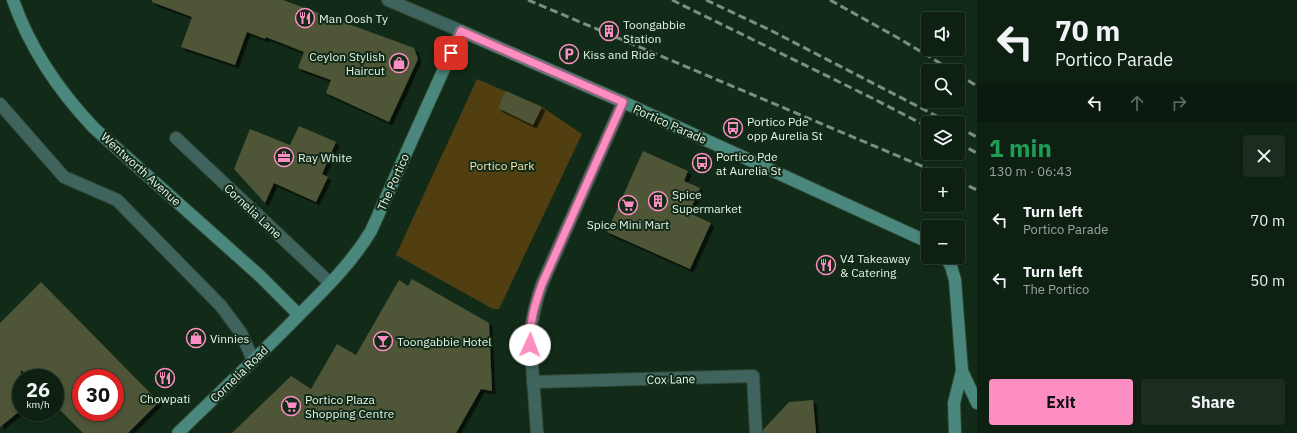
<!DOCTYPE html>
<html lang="en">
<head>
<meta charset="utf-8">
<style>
  body { margin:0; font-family:"IBM Plex Sans",sans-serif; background:#1c2d20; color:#f1f3f6; height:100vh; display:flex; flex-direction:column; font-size:15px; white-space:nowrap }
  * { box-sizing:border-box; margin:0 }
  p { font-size:13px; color:#9ba39f }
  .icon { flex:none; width:22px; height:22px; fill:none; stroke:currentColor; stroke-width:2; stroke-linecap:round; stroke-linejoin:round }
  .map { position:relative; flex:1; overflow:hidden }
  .side { display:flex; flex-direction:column; background:#0e2012; width:320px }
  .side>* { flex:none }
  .top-card { background:#0e2012; color:#f1f3f6; overflow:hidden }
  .controls { position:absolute; left:921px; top:12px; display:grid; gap:8px }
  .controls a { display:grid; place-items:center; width:44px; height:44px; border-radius:4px; background:#0e2012; box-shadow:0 2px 6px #0003,0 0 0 1px #2e3e32; font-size:20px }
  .speed { position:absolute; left:12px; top:369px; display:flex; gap:8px; font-size:20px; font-weight:700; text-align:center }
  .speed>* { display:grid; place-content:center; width:52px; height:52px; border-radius:50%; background:#0e2012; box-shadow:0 2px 6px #0003,0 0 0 1px #2e3e32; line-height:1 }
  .speed small { font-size:10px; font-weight:400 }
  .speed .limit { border:6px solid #d22; background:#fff; color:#111 }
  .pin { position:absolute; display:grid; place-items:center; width:34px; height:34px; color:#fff; margin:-17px; border-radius:8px; box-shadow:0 2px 6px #0006 }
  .me { position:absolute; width:44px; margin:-22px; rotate:2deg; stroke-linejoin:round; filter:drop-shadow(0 0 3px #0008) }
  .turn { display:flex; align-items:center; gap:14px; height:84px; padding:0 12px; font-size:18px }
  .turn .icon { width:52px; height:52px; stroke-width:2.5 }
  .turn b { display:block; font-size:28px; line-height:34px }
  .lanes { display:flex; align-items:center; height:38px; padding:0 12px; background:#0003; justify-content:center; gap:20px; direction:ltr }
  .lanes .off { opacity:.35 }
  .round { display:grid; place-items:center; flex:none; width:42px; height:42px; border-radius:4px; background:#1c2d20 }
  .head { display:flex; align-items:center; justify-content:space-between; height:68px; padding:0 12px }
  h1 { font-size:24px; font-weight:700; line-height:30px; color:#1e9e55 }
  .cta { display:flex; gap:8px; margin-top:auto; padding:8px 12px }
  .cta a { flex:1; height:46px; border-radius:4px; background:#fd8ec1; color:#111; font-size:16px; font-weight:700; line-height:46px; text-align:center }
  .cta a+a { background:#1c2d20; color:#f1f3f6 }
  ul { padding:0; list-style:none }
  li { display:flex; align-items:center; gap:12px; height:60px; padding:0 12px }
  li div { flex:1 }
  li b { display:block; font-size:15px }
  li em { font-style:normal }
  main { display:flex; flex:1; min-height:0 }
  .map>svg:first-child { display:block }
  .green { fill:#513f11 }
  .building { fill:#4f5638; fill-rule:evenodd; filter:url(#shadow) }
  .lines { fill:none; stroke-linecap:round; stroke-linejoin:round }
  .lane-casing { stroke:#304735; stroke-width:14 }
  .street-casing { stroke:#304735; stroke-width:14 }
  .secondary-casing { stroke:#304735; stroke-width:14 }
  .lane { stroke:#3f645e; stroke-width:12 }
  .street { stroke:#3f645e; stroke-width:12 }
  .secondary { stroke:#4a887e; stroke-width:12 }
  .rail { stroke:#7a8f7f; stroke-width:3; stroke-dasharray:8 4; stroke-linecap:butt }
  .route-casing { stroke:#a45c7d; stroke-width:10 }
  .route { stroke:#fd8ec1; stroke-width:7 }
  .labels { text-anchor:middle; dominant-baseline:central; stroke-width:4; stroke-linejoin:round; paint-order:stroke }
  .poi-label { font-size:12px; fill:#e5f5e8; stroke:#122b18; text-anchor:start }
  .street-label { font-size:12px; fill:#e5f5e8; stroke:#122b18 }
  .park-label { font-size:12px; fill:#f9e1a9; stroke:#122b18 }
</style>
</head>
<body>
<main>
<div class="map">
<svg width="977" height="433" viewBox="0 0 977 433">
  <defs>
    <filter id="shadow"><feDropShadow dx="3.5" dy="3.5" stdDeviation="0" flood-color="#0009"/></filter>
  </defs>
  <rect width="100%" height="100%" fill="#122b18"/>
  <path class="green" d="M477,79l65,28 40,27 -83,175h-6l-97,-54z"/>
  <path class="building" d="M152,0h131l131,48 4,11 -29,63 -63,-29 5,-13 -33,-12 6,-16 -38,-15 -1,2 -18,-7 -12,33 -54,-18 11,-30 -40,-15z
    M506,91l36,16 -9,18 -35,-17z
    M299,126l37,16 -14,32 6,3 -12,25 -42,-19 -9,20 -31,-34 16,-40 40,16z
    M643,151l45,20 -4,10 16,7 -11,25 22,10 -21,46 -83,-37z
    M412,279l77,44 3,68 -11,-2 -25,44h-224l59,-57 20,13 26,-45 19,11 43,-75 9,6z
    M41,282l118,120 -31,31h-45l-28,-28v-27h-26l-8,-8v40l-21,17v-104zM81,378h34v34h-34z
    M813,400l3,33h-53v-3l26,-28z"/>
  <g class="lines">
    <g class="lane-casing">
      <path id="lane" d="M0,104l64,73 53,23 104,106 20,27 12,27
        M176,138l154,145
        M533,382l220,-6 3,57"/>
    </g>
    <g class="street-casing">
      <path id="street" d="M388,0l73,31
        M537,433l-7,-97c2,-18 6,-35 12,-52l81,-182"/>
    </g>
    <g class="secondary-casing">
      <path id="secondary" d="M13,0c17,49 45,90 81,128l166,148 39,39
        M945,257l6,9 4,14 7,91 -8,32 1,30
        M962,371l15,32
        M178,433c40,-39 81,-77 120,-117 26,-26 53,-52 73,-85l90,-200 162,71 305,140"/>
    </g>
    <use href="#lane" class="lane"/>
    <use href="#street" class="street"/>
    <use href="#secondary" class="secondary"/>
    <path class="rail" d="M528,0l415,175
      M672,0l200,98 56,29
      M706,0l64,30 180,93
      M830,0l70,39 53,32
      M958,74l19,12
      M958,127l19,10
      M958,143l19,10
      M958,181l19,9"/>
  </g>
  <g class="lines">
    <g class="route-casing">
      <path id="route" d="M451,53l10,-22 162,71 -81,182c-7,20 -13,39 -12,61"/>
    </g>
    <use href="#route" class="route"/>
  </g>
  <defs>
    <g id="restaurant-ring" transform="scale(1)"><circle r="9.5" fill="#122b18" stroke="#fd8ec1" stroke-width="1.5"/><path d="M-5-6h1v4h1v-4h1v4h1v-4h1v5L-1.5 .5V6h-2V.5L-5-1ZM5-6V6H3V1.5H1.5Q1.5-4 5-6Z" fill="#fd8ec1"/></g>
    <g id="building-ring" transform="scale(1)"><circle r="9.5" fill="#122b18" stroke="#fd8ec1" stroke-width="1.5"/><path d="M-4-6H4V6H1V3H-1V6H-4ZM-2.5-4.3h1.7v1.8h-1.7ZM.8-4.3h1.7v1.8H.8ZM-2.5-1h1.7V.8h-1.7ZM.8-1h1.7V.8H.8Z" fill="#fd8ec1"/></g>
    <g id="parking-ring" transform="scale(1)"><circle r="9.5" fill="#122b18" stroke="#fd8ec1" stroke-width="1.5"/><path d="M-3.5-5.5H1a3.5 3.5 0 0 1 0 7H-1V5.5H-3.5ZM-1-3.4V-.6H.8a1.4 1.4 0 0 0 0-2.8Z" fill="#fd8ec1"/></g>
    <g id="shop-ring" transform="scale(1)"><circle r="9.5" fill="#122b18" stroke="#fd8ec1" stroke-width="1.5"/><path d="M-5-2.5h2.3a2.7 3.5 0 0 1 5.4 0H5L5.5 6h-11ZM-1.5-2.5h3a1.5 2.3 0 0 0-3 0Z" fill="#fd8ec1"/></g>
    <g id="bus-ring" transform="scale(1)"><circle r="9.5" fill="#122b18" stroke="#fd8ec1" stroke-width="1.5"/><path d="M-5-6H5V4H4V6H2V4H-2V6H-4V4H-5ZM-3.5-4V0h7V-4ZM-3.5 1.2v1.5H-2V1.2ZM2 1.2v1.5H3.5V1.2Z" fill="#fd8ec1"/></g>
    <g id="office-ring" transform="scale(1)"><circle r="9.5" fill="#122b18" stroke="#fd8ec1" stroke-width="1.5"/><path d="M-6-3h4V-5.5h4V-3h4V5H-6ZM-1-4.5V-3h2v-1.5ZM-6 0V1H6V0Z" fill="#fd8ec1"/></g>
    <g id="supermarket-ring" transform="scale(1)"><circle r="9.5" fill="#122b18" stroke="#fd8ec1" stroke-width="1.5"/><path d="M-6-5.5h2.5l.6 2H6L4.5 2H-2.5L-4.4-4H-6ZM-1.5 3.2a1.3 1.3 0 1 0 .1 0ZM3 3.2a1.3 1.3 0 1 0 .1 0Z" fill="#fd8ec1"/></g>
    <g id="bar-ring" transform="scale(1)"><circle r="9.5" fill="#122b18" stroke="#fd8ec1" stroke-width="1.5"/><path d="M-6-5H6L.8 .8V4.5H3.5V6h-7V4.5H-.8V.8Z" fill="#fd8ec1"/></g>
  </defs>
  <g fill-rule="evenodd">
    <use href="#restaurant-ring" x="305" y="18"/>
    <use href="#building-ring" x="609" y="31"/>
    <use href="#parking-ring" x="569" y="54"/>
    <use href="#shop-ring" x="399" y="63"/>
    <use href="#bus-ring" x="733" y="128"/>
    <use href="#office-ring" x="284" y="157"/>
    <use href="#bus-ring" x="702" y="163"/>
    <use href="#building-ring" x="658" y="201"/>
    <use href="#supermarket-ring" x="628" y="205"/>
    <use href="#restaurant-ring" x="826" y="265"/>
    <use href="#shop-ring" x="196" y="338"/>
    <use href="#bar-ring" x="383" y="341"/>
    <use href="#restaurant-ring" x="165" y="378"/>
    <use href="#supermarket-ring" x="291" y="406"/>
  </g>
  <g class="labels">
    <g class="poi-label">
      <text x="319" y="18">Man Oosh Ty</text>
      <text x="623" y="24">Toongabbie<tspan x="623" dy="14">Station</tspan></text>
      <text x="583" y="54">Kiss and Ride</text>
      <text x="385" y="56" text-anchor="end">Ceylon Stylish<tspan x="385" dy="14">Haircut</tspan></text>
      <text x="747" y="121">Portico Pde<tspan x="747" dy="14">opp Aurelia St</tspan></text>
      <text x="716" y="156">Portico Pde<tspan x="716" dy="14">at Aurelia St</tspan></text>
      <text x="298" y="157">Ray White</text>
      <text x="672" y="194">Spice<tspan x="672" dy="14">Supermarket</tspan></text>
      <text x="628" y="224" text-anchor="middle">Spice Mini Mart</text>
      <text x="840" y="258">V4 Takeaway<tspan x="840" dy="14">&amp; Catering</tspan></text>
      <text x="210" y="338">Vinnies</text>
      <text x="397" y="341">Toongabbie Hotel</text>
      <text x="165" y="398" text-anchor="middle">Chowpati</text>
      <text x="305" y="399">Portico Plaza<tspan x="305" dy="14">Shopping Centre</tspan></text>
    </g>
    <g class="street-label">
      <text transform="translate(670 124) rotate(24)">Portico Parade</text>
      <text transform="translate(141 169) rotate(42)">Wentworth Avenue</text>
      <text transform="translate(393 182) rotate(-66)">The Portico</text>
      <text transform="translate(253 211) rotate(43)">Cornelia Lane</text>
      <text transform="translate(239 374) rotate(-44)">Cornelia Road</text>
      <text transform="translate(671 379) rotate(-1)">Cox Lane</text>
    </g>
    <g class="park-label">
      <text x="502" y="165">Portico Park</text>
    </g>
  </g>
</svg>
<div class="controls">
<a><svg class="icon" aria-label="sound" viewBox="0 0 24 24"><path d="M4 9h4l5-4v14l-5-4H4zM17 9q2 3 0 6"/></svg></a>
<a><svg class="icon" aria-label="search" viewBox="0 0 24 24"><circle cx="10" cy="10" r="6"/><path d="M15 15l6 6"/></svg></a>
<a><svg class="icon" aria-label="layers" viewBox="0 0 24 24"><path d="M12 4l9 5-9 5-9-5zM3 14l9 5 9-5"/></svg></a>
<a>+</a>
<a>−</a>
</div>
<div class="speed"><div>26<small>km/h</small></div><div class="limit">30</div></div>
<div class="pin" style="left:451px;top:53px;background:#d93025"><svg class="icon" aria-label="arrive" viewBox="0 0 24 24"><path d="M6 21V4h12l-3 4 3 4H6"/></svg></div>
<svg class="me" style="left:530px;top:345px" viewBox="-20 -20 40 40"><circle r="19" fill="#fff"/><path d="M0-13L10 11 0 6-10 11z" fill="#fd8ec1"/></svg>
</div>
<section class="side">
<div class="top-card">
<div class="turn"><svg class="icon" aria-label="left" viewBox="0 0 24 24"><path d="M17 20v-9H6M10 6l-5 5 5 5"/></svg><div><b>70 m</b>Portico Parade</div></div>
<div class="lanes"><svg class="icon" aria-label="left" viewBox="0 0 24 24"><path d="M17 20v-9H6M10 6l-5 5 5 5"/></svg><svg class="icon off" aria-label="ahead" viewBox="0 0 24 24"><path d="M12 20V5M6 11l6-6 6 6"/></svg><svg class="icon off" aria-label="right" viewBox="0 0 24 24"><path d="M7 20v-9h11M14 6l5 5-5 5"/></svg></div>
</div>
<div class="head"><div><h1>1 min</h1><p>130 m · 06:43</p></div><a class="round"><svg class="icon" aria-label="close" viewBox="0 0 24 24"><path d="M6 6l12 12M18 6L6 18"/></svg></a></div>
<ul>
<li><svg class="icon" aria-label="left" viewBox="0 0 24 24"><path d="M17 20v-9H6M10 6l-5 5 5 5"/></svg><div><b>Turn left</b><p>Portico Parade</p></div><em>70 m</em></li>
<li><svg class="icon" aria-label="left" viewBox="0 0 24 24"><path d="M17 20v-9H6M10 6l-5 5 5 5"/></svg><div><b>Turn left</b><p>The Portico</p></div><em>50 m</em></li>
</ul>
<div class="cta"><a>Exit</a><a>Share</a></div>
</section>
</main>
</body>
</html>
